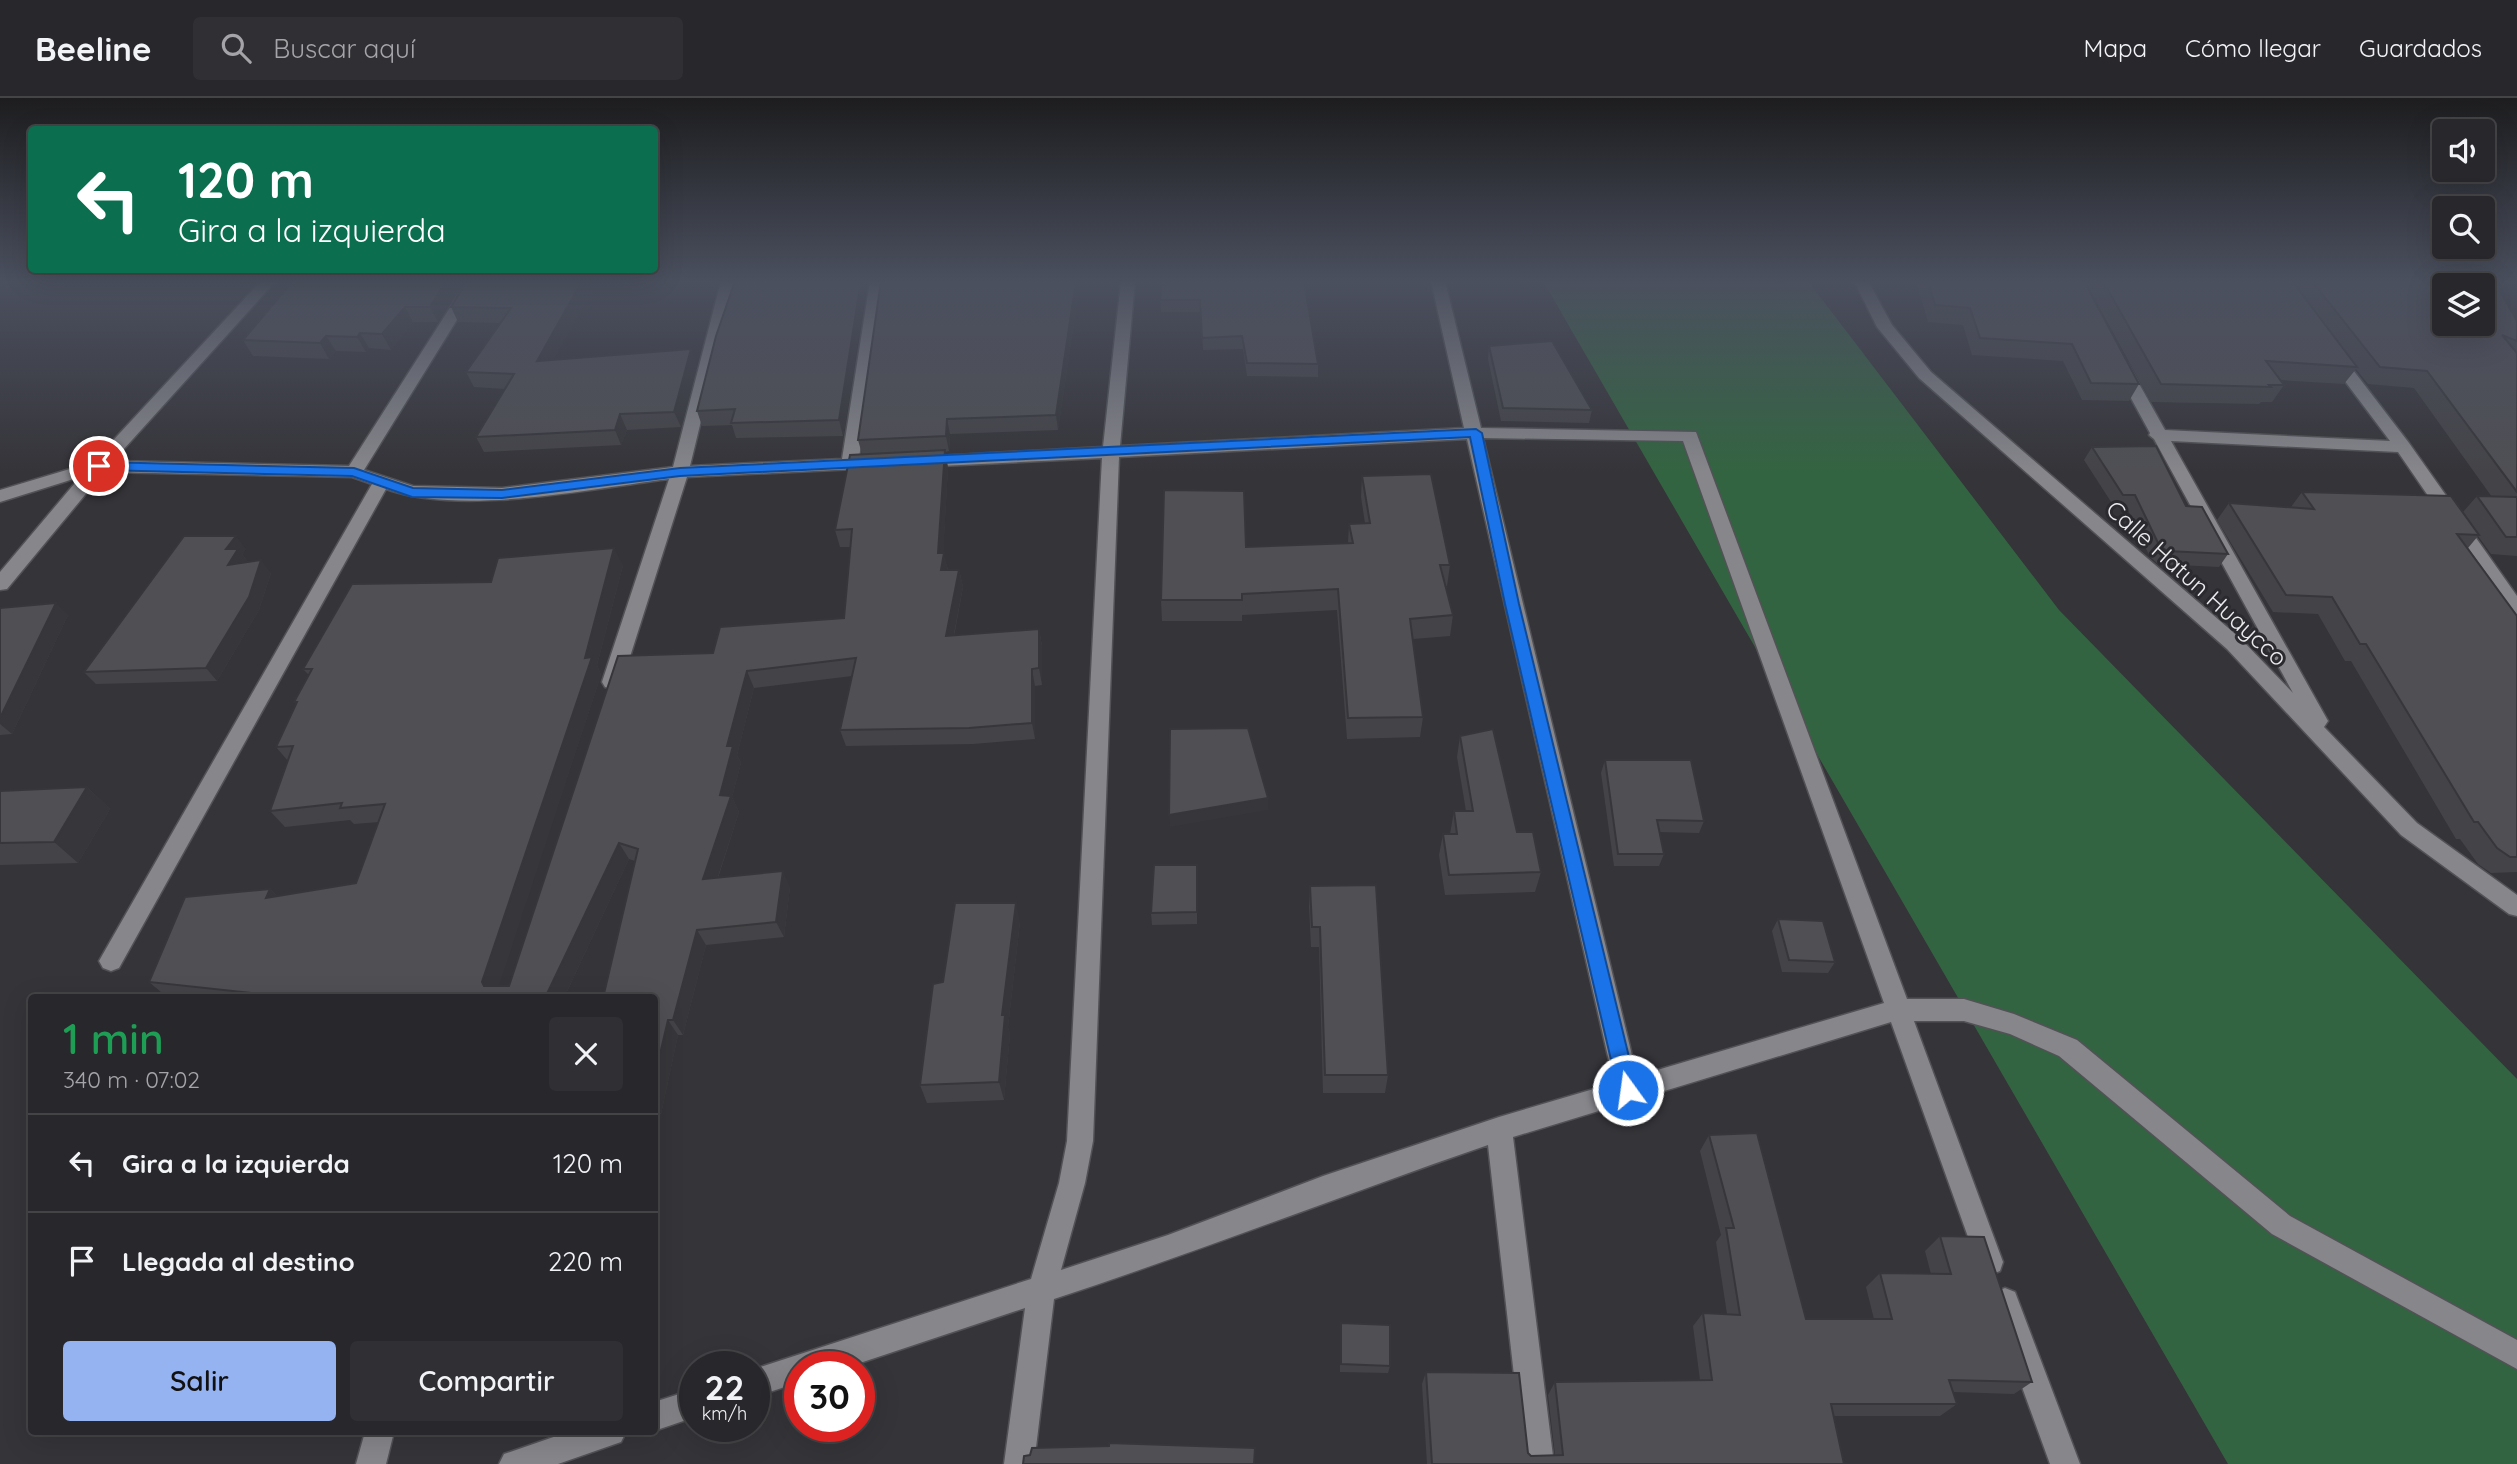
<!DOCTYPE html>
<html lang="es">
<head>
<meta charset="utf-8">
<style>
  body { margin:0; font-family:Quicksand,sans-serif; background:#302f33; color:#f1f3f6; height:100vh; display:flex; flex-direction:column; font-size:26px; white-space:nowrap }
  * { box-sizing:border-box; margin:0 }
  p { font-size:23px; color:#a5a5a9 }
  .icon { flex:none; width:38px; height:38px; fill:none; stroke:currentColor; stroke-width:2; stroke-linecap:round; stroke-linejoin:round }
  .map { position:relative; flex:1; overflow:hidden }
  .panel { position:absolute; left:28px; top:896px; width:630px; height:441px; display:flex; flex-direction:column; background:#28272b; border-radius:7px; box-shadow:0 7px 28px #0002,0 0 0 2px #444447 }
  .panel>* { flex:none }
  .top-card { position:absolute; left:28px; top:28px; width:630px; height:147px; border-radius:7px; box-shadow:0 7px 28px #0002,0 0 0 2px #444447; background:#0b6e4f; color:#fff; overflow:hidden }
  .controls { position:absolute; left:2432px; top:21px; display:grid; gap:14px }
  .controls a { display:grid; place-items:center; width:63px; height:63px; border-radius:7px; background:#28272b; box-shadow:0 7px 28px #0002,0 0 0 2px #444447; font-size:35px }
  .speed { position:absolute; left:679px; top:1253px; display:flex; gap:14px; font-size:35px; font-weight:700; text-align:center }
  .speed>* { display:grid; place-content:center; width:91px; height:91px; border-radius:50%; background:#28272b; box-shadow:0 7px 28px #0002,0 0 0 2px #444447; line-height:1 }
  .speed small { font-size:18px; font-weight:400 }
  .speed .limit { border:10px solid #d22; background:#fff; color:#111 }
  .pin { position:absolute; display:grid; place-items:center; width:60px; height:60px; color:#fff; margin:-30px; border:4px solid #fff; border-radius:50%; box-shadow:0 2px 7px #0007 }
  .me { position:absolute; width:77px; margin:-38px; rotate:346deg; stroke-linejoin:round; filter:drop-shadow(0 0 5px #0008) }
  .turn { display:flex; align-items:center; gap:24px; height:147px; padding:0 35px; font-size:32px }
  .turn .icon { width:91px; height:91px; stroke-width:2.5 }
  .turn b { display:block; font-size:49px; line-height:60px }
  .round { display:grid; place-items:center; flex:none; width:74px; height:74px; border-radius:7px; background:#302f33 }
  .summary { display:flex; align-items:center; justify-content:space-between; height:119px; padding:0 35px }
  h1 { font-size:42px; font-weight:600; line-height:52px; color:#1e9e55 }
  .primary-button { display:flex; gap:14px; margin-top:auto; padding:14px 35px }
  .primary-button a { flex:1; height:80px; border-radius:7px; background:#95b2f1; color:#111; font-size:28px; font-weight:600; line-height:80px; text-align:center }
  .primary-button a+a { background:#302f33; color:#f1f3f6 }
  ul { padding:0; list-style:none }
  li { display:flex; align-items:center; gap:21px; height:98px; padding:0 35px; border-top:2px solid #444447 }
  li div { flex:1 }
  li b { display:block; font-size:26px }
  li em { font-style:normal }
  header { display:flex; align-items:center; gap:42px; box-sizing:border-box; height:98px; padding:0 35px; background:#28272b; border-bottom:2px solid #444447 }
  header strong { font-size:33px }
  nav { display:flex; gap:38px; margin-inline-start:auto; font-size:24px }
  .search { width:490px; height:63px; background:#302f33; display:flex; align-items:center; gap:18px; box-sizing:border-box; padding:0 24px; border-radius:7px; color:#a5a5a9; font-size:26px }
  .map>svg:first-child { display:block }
  .green { fill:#336441 }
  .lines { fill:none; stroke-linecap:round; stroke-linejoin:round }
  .minor-casing { stroke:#525256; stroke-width:3 }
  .minor { fill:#86868b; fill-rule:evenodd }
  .wall { fill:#444448 }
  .shaded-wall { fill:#37373b }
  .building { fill:#4f4f54; stroke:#37373b; stroke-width:2; fill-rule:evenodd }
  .route { fill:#1a73e8; stroke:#114b97; stroke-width:2 }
  .labels { text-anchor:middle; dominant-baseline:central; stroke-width:6; stroke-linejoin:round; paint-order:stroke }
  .street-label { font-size:24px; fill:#ebebee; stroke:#2b2a2f }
</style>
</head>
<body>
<header>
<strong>Beeline</strong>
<div class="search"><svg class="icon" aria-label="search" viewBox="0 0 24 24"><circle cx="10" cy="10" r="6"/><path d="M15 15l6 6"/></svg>Buscar aquí</div>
<nav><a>Mapa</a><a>Cómo llegar</a><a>Guardados</a></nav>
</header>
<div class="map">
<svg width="2517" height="1366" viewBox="0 0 2517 1366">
  <rect width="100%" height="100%" fill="#353439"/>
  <path class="green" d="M1543,183h265l251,329 458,469v385h-289z"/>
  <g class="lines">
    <g class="minor-casing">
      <path id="minor" d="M261,183h15l-163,180 236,5 118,-185h14l-117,189 49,16 89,2 171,-21 48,-186h14l-45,185 152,-7 28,-178h14l-25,177h17l9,5 -9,5 -189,9 -65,205 -3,5 -7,2 -7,-2 -3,-5 67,-203c-80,10 -207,37 -283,10l-267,479 -8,3 -8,-3 -4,-7 4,-7 269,-470 -20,-7 -248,-5 -97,117 -7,1v-18l80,-95 -80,25v-12l93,-28z
        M1121,183h14l-15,165 344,-18 -33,-147h14l36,147 215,4 211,567h57l50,15 63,26 213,176 227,124v29l-245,-135 -213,-178 -49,-22 -46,-13h-50l89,241 -3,9 -10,4 -10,-4 -3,-9 -86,-240 -378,115 41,327h-30l-36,-319c-145,50 -288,106 -434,154l-20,165h-30l21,-156 -177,59h-48v15l-46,15v-28l277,-90 28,-96 8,-42 35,-683 -183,9 -9,-5 9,-5 184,-10zM1483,340l200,3 201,562 -247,73zM1467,341l147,644 -115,34 -176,59 -155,59 -107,35 24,-87 8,-42 26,-684z
        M1854,183h14l24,44 39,47 310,267 52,54 -139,-254 -5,-4 1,-2 -36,-66 2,-3h12l37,66 225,11 -64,-85 2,-3h12l69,90 108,153v21l-7,-2 -112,-163 -227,-11 157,280 -4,6 93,96 100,72v21l-8,-2 -108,-79 -174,-186 -308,-271 -42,-51z
        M2005,1190l10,4 65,172h-30l-59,-162 4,-10z
        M695,1291v28l-41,14v-29z
        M365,1334h29l-8,32h-30z
        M568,1334h58l-5,10 -63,22h-59l5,-10z"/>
    </g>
    <use href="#minor" class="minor"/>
  </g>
  <path class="wall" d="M293,183h171l-26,41h-25l-22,28 -22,-2 -3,4 -30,-1 -7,8 -76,-3 -10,-16z
    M467,183h130l-44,79 144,5 -16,62 -54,3 -6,15 -137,7 -8,-15 29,-48 -31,-2 -8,-15 35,-49 -43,-1 -7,-15z
    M735,183h132l-24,155 -107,2 -4,-13 -30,1 -5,-15z
    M1304,183l14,83v13l-71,-1 -4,-27 -40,1 -2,-38h-40l-1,-12z
    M1916,183h168l55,103 -10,17 -47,-1 -19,-39 -91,-6 -9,-30 -35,-3z
    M2085,183h409l23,40v235l-26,-2 -13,-18 -10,12 49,68v256l-26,1 -13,-9 -18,-25h-4l-105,-178h-6l-27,-47 -45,-2 -56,-92 12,-17 62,4 11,-15 161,20 14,-16 15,1 -78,-109 -46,-4 -12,-15 -12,15 -64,-4 4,5 -12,17h-11l-2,2 -108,-2z
    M1078,197l-20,135 -108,4 -1,17 -4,1 3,16 -5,85 5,17h11l4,17 -9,49 85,-7 3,17v39l-7,1v53l-62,5 -127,2 -6,-16 12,-54 -98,12 -17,67 4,8 -9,34 7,15 -21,66 72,9 -6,50 -78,8 -23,90h-5l-17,79 -7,1v-117l-19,-137 -6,-2 -65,139h-395l-2,-1 -18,-15 121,-93 7,7 79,-13 23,-61 -25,2 -4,-4 -65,7 -15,-16 18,-50 -12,-14 20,-43 -2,-2 15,-27 -6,-6 188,-87 132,-17 -26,100 4,10 -103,311h11l204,-333 131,-35 7,-71h-11l-5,-17 27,-76 -4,-14z
    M1489,248l103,64 -3,13 -88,-2 -13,-62z
    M2092,349l94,59 42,48 -9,13 -61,-3 -8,-7 -23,-49h-12l-31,-48z
    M1362,378l88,89 -3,21h-1l7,29 -3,21 -37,3 10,78 -3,20 -73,2 -10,-129 -95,5v6h-80l-1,-21 85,-53 102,-4 1,-19 16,-1 -4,-26z
    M246,451l-4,5 6,8 23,11 -12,37 -42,71 -121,3 -12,-12z
    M0,510l68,7 -56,119 -12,1z
    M1460,638l81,136 -6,20 -90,3 -6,-40 4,-21h7l4,-23h12l-9,-54z
    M1605,662l99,61 -5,12 -40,-1 5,22 -5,12h-45l-13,-93z
    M87,689l23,22 -32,54 -78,2v-74z
    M1197,767v59l-45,1 -1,-12z
    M1310,788l78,189 -3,18h-62l-4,-146h-8l-2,-41z
    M1778,821l57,43 -7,11 -46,-1 -10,-41z
    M1020,824l-12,105 2,7 -6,66 -77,3 -7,-18 23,-103z
    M1709,1037l97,184h68l-8,-32 14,-14 51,1 -6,-23 15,-15 92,146 -18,12 -61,-2 4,12 -17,12h-107l11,48h-417l-5,-80 4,-12 105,84 24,-1 -7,-60 7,-13 145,-2 -7,-54 10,-13 24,1 -11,-72 5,-7 -21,-84z
    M1341,1225l49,43 -2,7 -48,-1v-41z"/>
  <path class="shaded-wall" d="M446,183h18l-26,41 -8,-15z
    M582,183h15l-53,96 -7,-16z
    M861,183h6l-24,155 -4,-16z
    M1076,183l2,14 -20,135 -2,-15z
    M405,209l8,15 -22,28 -9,-16z
    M360,235l9,15 -3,4 -9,-15z
    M326,238l10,15 -7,8 -9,-16z
    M691,251l6,16 -16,62 -7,-15z
    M620,316l7,16 -6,15 -6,-15z
    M947,321l3,15 -1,17 -3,-15z
    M945,352l3,18 -5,92 1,-7 4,18 -7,-1 -3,-17z
    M236,438l10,13 -4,5 6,8 -20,3 -2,-16z
    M614,450l9,17 -26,100 4,10 -106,323 -13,-16 103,-324z
    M261,462l10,13 -12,37 -42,71 -11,-13z
    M959,472l4,17 -13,67 -4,-18z
    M56,505l12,12 -56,119 -12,-10v-6z
    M1039,531l3,17v39l-3,-17z
    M1032,571l3,17v53l-3,-16z
    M747,573l7,17 -17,67 4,8 -9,34 7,15 -27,83 -9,-16 17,-84 7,-49z
    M87,689l23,22 -32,54 -24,-21z
    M1268,700v12l-98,17 -1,-12z
    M619,745l10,16 -65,139h-19z
    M1197,767l1,11 -1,48z
    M783,773l7,16 -6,50 -8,-15z
    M270,791l15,16 -19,-7z
    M1016,805l4,19 -12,105 2,7 -6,66 -5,-18 3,-67z
    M697,832l9,15 -23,90 -10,-15z
    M668,922l10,15 -17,79 -7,-8v-26z"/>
  <path class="building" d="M293,183h153l-16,26h-25l-23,27 -22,-1 -3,4 -31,-1 -6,7 -77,-3z
    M467,183h115l-45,80 154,-12 -17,63 -54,2 -5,16 -139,7 38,-63 -48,-2 45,-64 -60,-1z
    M735,183h126l-22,139 -108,3 4,-14 -38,2 19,-75z
    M881,183h195l-20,134 -109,4 -1,17 -88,4z
    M1162,183h142l14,83 -71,-1 -5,-27 -40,2 -2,-38h-40z
    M1928,183h156l55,103 -48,-1 -19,-39 -92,-6 -10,-30 -35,-3z
    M2103,183h189l65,86 -91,-6 18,24h-15l2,2 -110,-3z
    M2312,183h182l23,40v20l-15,-6 15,18v139l-90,-121 -47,-4zM2445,187h38v39h-38z
    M1552,243l40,69 -89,-2 -14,-62z
    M2156,348l30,60 16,1 26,47 -61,-3 -8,-6 -24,-50h-12l-31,-48z
    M945,352l-7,103h6l-3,17h18l-13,66 93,-7v39l-7,1v54l-63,5 -129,2 16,-72 -109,13 -20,75h6l-13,49 11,1 -28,83 80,-8 -7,51 -79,8 -24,90h-5l-14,60v-82h-51l35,-149 -19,-6 -74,155h-286l2,-4 -112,-12 36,-85 85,-8 -4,9 90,-15 29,-79 -45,4 2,-5 -72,8 23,-65 -17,1 21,-45h-3l18,-33h-9l49,-85 139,-2 7,-24 116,-10 -29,110 7,-1 -110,325 2,4h25l109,-330 95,-3 7,-26 124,-9 8,-89 -17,1 15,-75z
    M1431,376l19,91h-10l13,50 -43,4 13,98 -75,1 -10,-129 -96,5v6h-81l3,-110 80,1 2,56 107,-4 -4,-19 21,-1 -8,-47z
    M2302,394l149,4 28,39 -22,-1 60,82v241h-7l-13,-9 -19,-26h-4l-108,-178h-6l-28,-47 -46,-2 -57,-92 85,6z
    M2477,398l40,1v40h-11z
    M184,438h52l-10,13h12l-10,16 33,-5 -12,37 -43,71 -122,4z
    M56,505l-56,115v-110z
    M1248,630l20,70 -99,17 1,-86z
    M1493,631l24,103h16l8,40 -92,3 -6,-41h14l-3,-23h19l-13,-75z
    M1605,662h86l13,61 -47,-1 7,34h-46z
    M87,689l-33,55 -54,1v-52z
    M1154,767h43v47l-46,1z
    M1376,787l12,190h-63l-5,-148h-8l-2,-41z
    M955,805h61l-14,112h3l-6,67 -79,3 13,-101 10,-2z
    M1778,821l45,2 12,41 -46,-2z
    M1757,1035l49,186h86l-12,-46 71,1 -11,-38 44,1 48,145 -83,-2 8,24h-126l13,60h-412l-6,-92 93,1 9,80 3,3 32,-1 -8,-73 157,-2 -9,-67 37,2 -14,-87h8l-25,-93z
    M1341,1225l49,2v41l-49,-2z
    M1109,1345l146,5 -1,16h-231l1,-8 6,-1 2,-7 77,-2z"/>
  <linearGradient id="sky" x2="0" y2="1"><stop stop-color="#1d1d1f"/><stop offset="0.49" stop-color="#4b505f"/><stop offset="1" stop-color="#4b505f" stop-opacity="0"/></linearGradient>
  <rect width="2517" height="374" fill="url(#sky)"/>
  <path class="route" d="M1476,331l6,4 37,171 118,486 -2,6 -7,3 -7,-3 -3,-6 -113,-486 -35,-167 -790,39 -178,22 -90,-1 -60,-21 -253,-6 -7,-4 7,-4 255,6 59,20 89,2 178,-22z"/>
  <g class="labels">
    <g class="street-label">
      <text transform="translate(2197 485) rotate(42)">Calle Hatun Huaycco</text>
    </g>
  </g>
</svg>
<div class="controls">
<a><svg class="icon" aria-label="sound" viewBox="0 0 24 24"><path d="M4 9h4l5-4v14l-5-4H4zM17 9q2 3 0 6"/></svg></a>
<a><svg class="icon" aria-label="search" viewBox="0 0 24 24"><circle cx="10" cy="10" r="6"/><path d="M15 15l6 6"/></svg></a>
<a><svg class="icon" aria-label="layers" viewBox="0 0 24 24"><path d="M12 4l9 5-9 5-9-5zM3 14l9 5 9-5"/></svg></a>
</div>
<div class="speed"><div>22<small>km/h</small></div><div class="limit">30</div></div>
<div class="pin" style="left:99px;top:368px;background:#d93025"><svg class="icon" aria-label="arrive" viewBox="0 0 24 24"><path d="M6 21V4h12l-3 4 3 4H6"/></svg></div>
<svg class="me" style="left:1628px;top:992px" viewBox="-20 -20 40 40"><circle r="17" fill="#1a73e8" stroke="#fff" stroke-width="3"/><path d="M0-11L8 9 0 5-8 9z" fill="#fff"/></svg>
<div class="top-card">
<div class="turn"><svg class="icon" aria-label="left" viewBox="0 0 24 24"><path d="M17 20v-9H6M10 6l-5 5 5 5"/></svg><div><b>120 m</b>Gira a la izquierda</div></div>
</div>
<section class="panel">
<div class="summary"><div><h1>1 min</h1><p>340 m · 07:02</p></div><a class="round"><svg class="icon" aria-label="close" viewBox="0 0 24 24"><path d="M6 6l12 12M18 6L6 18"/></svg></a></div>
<ul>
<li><svg class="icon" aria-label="left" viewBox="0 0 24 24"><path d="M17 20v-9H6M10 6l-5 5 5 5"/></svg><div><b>Gira a la izquierda</b></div><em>120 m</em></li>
<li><svg class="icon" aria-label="arrive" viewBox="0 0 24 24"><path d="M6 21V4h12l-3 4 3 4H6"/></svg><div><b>Llegada al destino</b></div><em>220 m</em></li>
</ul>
<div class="primary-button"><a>Salir</a><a>Compartir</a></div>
</section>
</div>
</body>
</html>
